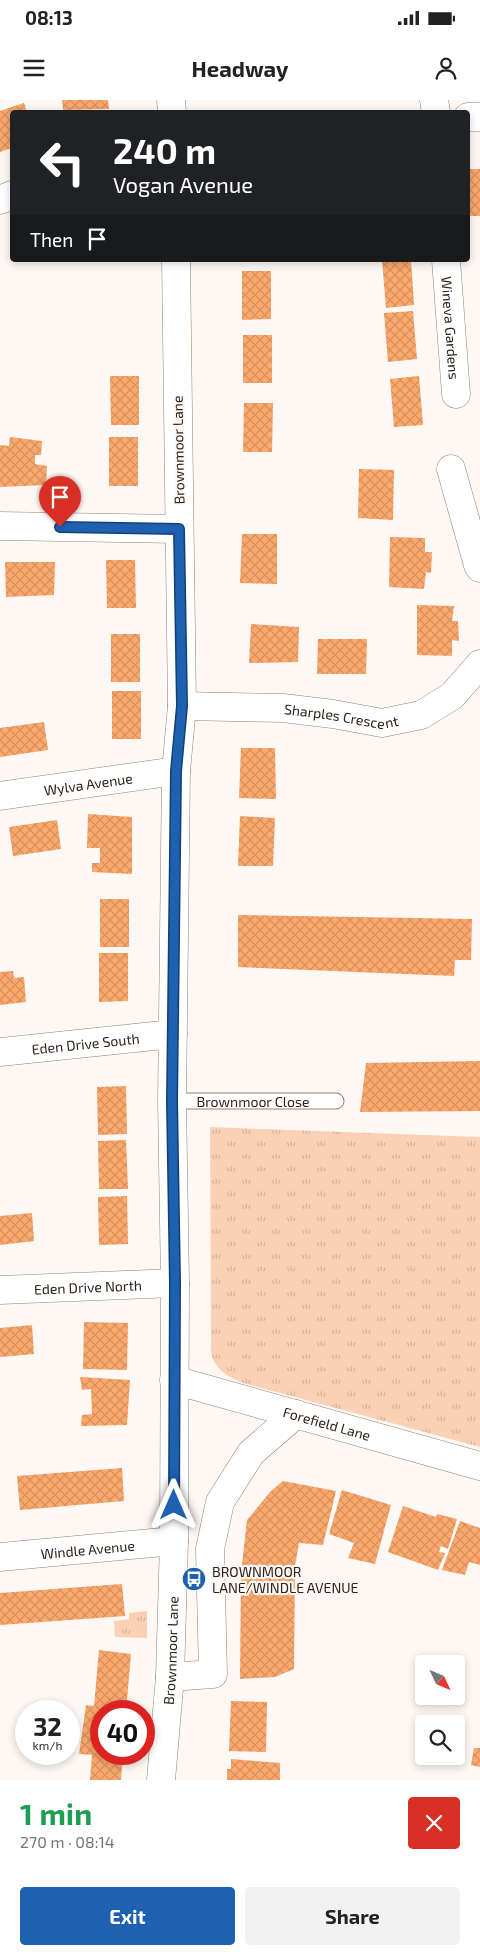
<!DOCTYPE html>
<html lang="en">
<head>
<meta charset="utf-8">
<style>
  body { margin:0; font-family:"Exo 2",sans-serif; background:#f2f2f2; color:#222; height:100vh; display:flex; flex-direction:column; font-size:19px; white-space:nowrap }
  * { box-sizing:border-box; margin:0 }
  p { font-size:16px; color:#767676 }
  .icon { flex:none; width:28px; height:28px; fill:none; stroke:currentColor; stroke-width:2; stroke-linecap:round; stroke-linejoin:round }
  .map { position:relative; height:1680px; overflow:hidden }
  .panel { display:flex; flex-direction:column; background:#fff; flex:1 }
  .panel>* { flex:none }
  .guide { position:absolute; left:10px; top:10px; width:460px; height:152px; border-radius:5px; box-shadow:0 2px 8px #0003; background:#202124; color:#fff; overflow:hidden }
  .needle { width:32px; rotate:134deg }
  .buttons { position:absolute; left:415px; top:1555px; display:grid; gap:10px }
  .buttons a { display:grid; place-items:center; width:50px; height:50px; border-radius:5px; background:#fff; box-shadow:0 2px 8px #0003; font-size:25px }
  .speed { position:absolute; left:15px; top:1600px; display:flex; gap:10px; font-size:25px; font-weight:700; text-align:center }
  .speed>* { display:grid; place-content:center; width:65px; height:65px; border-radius:50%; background:#fff; box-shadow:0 2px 8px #0003; line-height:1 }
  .speed small { font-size:12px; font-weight:400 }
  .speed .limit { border:8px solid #d22; background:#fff; color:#111 }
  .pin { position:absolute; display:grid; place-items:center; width:42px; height:42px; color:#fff; margin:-51px -21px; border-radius:50% 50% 50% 0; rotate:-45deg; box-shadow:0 0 5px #0007 }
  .pin .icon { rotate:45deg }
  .me { position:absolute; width:55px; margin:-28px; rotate:0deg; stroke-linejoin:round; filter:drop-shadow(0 0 4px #0008) }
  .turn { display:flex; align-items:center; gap:18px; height:105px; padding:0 20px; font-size:22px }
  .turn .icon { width:65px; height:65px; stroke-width:2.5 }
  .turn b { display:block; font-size:35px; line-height:42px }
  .then { display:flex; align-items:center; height:48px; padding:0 20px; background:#0003; gap:10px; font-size:19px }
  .round { display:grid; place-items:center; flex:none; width:52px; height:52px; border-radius:5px; background:#f2f2f2 }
  .headline { display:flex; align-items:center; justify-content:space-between; height:85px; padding:0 20px }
  h1 { font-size:30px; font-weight:700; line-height:38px; color:#1e9e55 }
  .button { display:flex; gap:10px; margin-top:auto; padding:10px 20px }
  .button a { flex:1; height:58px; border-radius:5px; background:#1e61b1; color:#fff; font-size:20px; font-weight:700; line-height:58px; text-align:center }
  .button a+a { background:#f2f2f2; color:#222 }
  .status { display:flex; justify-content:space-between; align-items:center; height:35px; padding:0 25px; background:#fff; direction:ltr }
  .status svg { height:14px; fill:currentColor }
  header { display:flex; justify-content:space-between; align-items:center; height:65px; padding:0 20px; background:#fff; font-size:22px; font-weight:700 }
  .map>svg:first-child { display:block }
  .grass { fill:url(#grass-tufts) }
  .building { fill:url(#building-cross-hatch) }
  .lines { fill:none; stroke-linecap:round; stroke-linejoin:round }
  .lane-casing { stroke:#997e6d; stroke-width:17 }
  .street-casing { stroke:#997e6d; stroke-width:29 }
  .secondary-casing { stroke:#997e6d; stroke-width:29 }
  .lane { stroke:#fff; stroke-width:15 }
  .street { stroke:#fff; stroke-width:28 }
  .secondary { stroke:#fff; stroke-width:28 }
  .route-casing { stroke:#143f73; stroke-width:12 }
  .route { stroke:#1e61b1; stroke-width:9 }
  .labels { text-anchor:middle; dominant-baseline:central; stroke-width:4.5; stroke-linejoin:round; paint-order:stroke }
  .street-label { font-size:14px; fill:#2d221b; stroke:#fef8f4 }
  .poi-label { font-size:14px; fill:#2d221b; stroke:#fef8f4; text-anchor:start }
</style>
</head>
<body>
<div class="status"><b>08:13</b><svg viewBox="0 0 49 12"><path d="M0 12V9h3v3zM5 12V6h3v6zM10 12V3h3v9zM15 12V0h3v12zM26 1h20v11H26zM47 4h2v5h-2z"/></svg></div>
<header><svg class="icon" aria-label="menu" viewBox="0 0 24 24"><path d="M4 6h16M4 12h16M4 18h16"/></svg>Headway<svg class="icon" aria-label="person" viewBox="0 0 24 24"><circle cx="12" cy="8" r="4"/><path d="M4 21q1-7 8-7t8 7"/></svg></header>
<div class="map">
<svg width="480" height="1680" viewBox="0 0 480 1680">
  <defs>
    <pattern id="grass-tufts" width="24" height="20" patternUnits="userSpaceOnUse" patternTransform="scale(1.25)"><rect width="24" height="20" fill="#fbd1b6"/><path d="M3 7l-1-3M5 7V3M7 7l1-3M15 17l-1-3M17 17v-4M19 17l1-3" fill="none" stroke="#d7b39c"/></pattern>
    <pattern id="building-cross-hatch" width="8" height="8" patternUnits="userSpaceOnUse" patternTransform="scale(1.25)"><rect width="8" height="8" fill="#fba86d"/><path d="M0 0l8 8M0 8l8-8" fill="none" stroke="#d7905e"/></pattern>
  </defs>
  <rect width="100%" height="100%" fill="#fef8f4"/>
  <path class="grass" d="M210,1027l270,10v310l-237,-64c-17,-7 -32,-16 -32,-35z
    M147,1511v27l-32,-1 -1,-16 15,-2v-6z"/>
  <path class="building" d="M62,0h46l1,9 -46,1z
    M24,3l3,9h-15v36l-12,4v-41z
    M470,69h10v47h-11z
    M382,160h29l3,45 -28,3z
    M242,171h29v48l-29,1z
    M413,211l4,48 -29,3 -4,-49z
    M243,235h29v48h-29z
    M110,276h29v49h-28z
    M419,276l4,49 -29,2 -4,-48z
    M244,303h29l-1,49h-29z
    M10,337l32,4 -1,14h-6v9l12,2 -1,19 -46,2v-42l9,1z
    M109,337h29v49h-29z
    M359,369l35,1 -1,50 -35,-2z
    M242,434h35v50l-37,-1z
    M390,437l35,1v14h7l-1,21 -5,-1 -2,17 -35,-2z
    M106,460h29l1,48h-29z
    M5,462h50l-1,33 -48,2z
    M417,505l37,1 -2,15h6l1,20 -7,-1v16l-35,-1z
    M251,524l48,3 -1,35 -49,1z
    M111,534h29v48h-29z
    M318,539h49l-1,35h-49z
    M112,591h29v48h-29z
    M44,622l4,28 -48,7v-29z
    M241,648h34l1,51 -37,-1z
    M88,714l44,3v57l-40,-2v-9h8v-15h-13z
    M240,716l35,2 -2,48h-35z
    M57,720l4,29 -48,7 -4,-29z
    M100,799h29v48h-29z
    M238,815l234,4 -1,41h-16l-1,16 -216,-9z
    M99,853h29v48l-29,1z
    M13,871l1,7 10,-1 2,25 -26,3v-33z
    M480,961v50l-120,1 6,-49z
    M126,986l1,48 -29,1 -1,-48z
    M126,1040l2,49h-29l-1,-48z
    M127,1096l1,48 -29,1 -1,-48z
    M32,1113l2,28 -34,4v-29z
    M84,1222l44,1 -1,47 -44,-1z
    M32,1225l2,29 -34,3v-29z
    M80,1277l50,3 -3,45 -46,1 1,-11 10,-1 -1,-25 -9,1z
    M122,1368l2,33 -104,9 -3,-34z
    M283,1381l53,10 -13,54 -24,-2 -4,23 -1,103 -19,8 -35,2 1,-106 6,-53 24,-29z
    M342,1390l49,15 -16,59 -27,-6 6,-15 -25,-9z
    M403,1406l33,11 1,-3 20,5 -9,30 -7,-3 -2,6 6,1 -7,17 -50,-18z
    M460,1421l20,7v37l-11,-3 -4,13 -23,-5z
    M122,1484l3,32 -125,9v-32z
    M99,1550l32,4 -5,57h-25v43h22l-2,26h-31l2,-25 -13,-1 7,-49 8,1z
    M231,1601l36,1 -1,50 -37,-1z
    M474,1648h6v19l-9,-2z
    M231,1659l49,4v17h-53v-11h4z"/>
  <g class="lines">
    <g class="lane-casing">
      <g id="lane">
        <path id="s1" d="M172,1001h164"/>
      </g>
    </g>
    <g class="street-casing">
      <g id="street">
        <path d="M434,0l2,12"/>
        <path d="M468,17h12"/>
        <path d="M0,100l12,-5"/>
        <path id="s2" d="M446,160l10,134"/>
        <path d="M451,369l27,96 2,3"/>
        <path d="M0,426l179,3"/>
        <path id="s3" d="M182,606l101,2 50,6 49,9 39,-8 31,-19 28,-32"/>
        <path id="s4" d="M0,696l176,-25"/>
        <path id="s5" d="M0,952l173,-18"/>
        <path id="s6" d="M0,1190l175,-7"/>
        <path id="s7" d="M174,1280l306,86"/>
        <path id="s8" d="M0,1457l174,-16"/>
        <path d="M170,1577l43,-3 -3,-125 10,-47 31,-49 45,-39"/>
      </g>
    </g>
    <g class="secondary-casing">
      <g id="secondary">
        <path d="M171,0l1,12"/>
        <path id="s9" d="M161,1680l9,-103 4,-136 1,-258 -3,-182 4,-330 6,-65 -6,-446"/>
      </g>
    </g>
    <use href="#lane" class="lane"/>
    <use href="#street" class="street"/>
    <use href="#secondary" class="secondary"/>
  </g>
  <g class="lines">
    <g class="route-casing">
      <path id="route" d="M60,427l119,2 3,177 -6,65 -4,330 3,182 -1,222"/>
    </g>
    <use href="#route" class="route"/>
  </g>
  <defs>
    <g id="bus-disc" transform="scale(1.25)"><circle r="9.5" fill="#1e61b1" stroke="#fef8f4"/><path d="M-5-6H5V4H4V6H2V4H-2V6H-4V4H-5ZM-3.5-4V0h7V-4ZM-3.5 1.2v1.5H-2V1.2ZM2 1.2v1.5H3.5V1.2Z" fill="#fff"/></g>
  </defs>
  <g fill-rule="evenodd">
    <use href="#bus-disc" x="194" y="1479"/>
  </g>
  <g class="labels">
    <g class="street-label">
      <text stroke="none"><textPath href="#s2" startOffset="68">Wineva Gardens</textPath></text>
      <text transform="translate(178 350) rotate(-91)">Brownmoor Lane</text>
      <text stroke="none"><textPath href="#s3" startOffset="160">Sharples Crescent</textPath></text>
      <text stroke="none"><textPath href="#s4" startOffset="89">Wylva Avenue</textPath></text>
      <text stroke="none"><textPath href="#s5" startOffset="86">Eden Drive South</textPath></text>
      <text stroke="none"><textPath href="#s1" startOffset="81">Brownmoor Close</textPath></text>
      <text stroke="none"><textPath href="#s6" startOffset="88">Eden Drive North</textPath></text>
      <text stroke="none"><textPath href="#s7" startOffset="159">Forefield Lane</textPath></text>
      <text stroke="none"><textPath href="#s8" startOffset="88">Windle Avenue</textPath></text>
      <text stroke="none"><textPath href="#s9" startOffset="130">Brownmoor Lane</textPath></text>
    </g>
    <g class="poi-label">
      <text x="212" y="1471">BROWNMOOR<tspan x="212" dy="16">LANE/WINDLE AVENUE</tspan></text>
    </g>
  </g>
</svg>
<div class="buttons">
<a><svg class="needle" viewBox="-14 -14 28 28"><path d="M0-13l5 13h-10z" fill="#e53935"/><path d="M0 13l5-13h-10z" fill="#767676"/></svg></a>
<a><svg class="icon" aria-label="search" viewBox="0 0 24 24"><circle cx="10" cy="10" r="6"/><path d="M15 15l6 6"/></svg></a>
</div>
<div class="speed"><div>32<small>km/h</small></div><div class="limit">40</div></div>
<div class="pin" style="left:60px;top:427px;background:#d93025"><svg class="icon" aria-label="arrive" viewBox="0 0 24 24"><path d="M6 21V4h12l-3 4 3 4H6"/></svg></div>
<svg class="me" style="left:174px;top:1405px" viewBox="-20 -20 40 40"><path d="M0-17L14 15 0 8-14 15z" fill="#1e61b1" stroke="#fff" stroke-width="4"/></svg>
<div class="guide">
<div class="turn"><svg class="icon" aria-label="left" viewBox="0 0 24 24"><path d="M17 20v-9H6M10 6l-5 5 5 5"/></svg><div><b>240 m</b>Vogan Avenue</div></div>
<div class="then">Then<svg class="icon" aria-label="arrive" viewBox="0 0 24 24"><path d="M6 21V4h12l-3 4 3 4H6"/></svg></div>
</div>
</div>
<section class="panel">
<div class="headline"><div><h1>1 min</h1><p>270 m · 08:14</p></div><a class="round" style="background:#d93025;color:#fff"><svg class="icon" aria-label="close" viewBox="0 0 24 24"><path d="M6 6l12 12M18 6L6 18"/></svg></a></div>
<div class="button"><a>Exit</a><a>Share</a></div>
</section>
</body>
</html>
